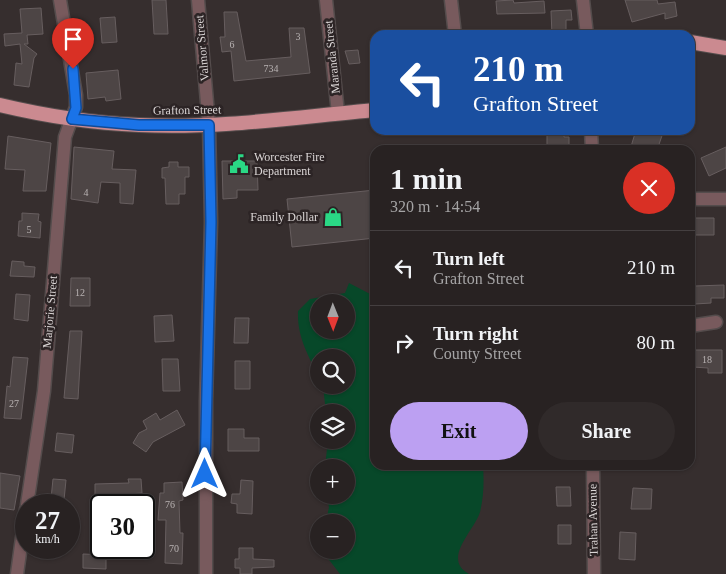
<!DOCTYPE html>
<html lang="en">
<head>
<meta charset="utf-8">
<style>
  body { margin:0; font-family:Georgia,serif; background:#302a2a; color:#f1f3f6; height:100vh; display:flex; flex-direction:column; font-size:19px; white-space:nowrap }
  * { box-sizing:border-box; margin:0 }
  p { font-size:16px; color:#a5a4a5 }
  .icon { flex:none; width:28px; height:28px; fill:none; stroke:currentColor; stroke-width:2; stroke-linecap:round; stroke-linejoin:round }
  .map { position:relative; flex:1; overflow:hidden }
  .panel { position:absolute; left:370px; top:145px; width:325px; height:325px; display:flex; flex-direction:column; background:#282222; border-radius:15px; box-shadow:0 1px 4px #0004,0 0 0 1px #443f40 }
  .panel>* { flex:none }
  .hud { position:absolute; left:370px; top:30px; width:325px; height:105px; border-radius:15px; box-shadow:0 1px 4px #0004,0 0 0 1px #443f40; background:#1a4fa0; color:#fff; overflow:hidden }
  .needle { width:32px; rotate:179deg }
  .fabs { position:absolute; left:310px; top:294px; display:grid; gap:10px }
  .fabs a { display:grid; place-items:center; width:45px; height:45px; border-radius:50%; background:#282222; box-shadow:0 1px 4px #0004,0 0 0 1px #443f40; font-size:25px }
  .speed { position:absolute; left:15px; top:494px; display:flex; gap:10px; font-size:25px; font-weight:700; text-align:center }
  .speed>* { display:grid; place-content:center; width:65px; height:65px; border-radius:50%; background:#282222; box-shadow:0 1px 4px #0004,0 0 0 1px #443f40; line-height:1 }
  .speed small { font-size:12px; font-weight:400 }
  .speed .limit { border:2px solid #111; border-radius:8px; background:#fff; color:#111 }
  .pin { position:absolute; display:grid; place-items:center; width:42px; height:42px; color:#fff; margin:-51px -21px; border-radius:50% 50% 50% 0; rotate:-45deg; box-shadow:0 0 5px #0007 }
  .pin .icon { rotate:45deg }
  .me { position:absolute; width:55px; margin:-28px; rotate:0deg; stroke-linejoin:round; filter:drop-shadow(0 0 4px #0008) }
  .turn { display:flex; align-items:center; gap:18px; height:105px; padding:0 20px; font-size:22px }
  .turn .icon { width:65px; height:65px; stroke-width:2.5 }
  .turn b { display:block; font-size:35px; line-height:42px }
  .round { display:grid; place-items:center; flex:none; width:52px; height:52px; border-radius:26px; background:#302a2a }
  .headline { display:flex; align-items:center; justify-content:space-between; height:85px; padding:0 20px }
  h1 { font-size:30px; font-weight:600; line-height:38px }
  .cta { display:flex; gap:10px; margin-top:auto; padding:10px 20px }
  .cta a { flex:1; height:58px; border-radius:30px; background:#bca0f2; color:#111; font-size:20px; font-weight:600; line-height:58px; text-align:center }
  .cta a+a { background:#302a2a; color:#f1f3f6 }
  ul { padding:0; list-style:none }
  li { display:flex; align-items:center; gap:15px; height:75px; padding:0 20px; border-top:1px solid #443f40 }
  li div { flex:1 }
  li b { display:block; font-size:19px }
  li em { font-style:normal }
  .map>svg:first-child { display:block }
  .green { fill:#074829; fill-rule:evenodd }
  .building { fill:#4d4545; stroke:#675e5f }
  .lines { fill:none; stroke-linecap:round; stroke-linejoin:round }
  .minor-casing { stroke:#544c4c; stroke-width:15 }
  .trunk-casing { stroke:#544c4c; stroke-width:16 }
  .minor { stroke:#785a5d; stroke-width:12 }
  .trunk { stroke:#cb8a90; stroke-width:14 }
  .route-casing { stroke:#114b97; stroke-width:12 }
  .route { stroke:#1a73e8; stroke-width:9 }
  .labels { text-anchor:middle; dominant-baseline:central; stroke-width:5; stroke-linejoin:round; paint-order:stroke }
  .number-label { font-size:10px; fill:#b8b2b2 }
  .street-label { font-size:12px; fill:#dbd6d6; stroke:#2c2425 }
  .poi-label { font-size:12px; fill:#dbd6d6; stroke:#2c2425; text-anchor:start }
</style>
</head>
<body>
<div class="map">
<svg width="726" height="574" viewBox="0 0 726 574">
  <rect width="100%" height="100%" fill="#362e2e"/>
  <path class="green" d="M349,283l23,12 3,-3v173h108c1,16 1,31 -3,47 -5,18 -39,47 -11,62h-129l-17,-22 23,-2v-28h-20l3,-15 -3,-12h20v-27l-21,-1 3,-27h18v-28h-18l-3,-8 -2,-19h23v-27h-27v19c-11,-22 -22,-40 -21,-66l12,-12 35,-6zM346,302v28h-27v-28z"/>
  <path class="building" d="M152,0h14l2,34h-14z
    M513,0l1,3 30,-2 1,12 -48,1 -1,-13z
    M625,0h32l1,4 17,-2 2,14 -12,3v-6l-33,9z
    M41,8l2,26 -16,1 1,9h-4l13,10 -3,4 -5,29 -15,-2 2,-22 6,1 -2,-20 -15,2 -1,-12 18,-1 -2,-24z
    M571,10l1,10h-6v15h-14l-1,-24z
    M224,12h13l9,49 45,-4 -2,-29h15l6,45 -76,8 -3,-30 -9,1 -2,-15h5z
    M115,17l2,25 -15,1 -2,-25z
    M358,50l2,13 -11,1 -4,-13z
    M118,70l3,29 -15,2 -1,-4 -17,2 -2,-26z
    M547,130h17v7h5v13h-22z
    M636,130h28l-7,20h-27z
    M8,136l43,7 -5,48h-23l2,-21 -20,-1z
    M74,147l40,4 -2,18 24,1 -3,34 -13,-1v-20l-19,-1 -3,21 -27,-4z
    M726,147v21l-17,8 -8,-18z
    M222,161h35l1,29h-21v8l-14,1z
    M169,162h9v5h11v10h-4v17h-6v10h-13l-1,-26h-3v-10l7,-1z
    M375,190v48l-83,9 -5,-48z
    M22,213l17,1 -1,7 3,1 -1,16 -22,-2 1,-15h3z
    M690,218h24v17h-24z
    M12,261l12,1v4l11,1 -1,10 -24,-1z
    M71,278h19v28h-20z
    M724,285v13h-13v5l-16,1v-18z
    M16,294l14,1 -2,26 -14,-2z
    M172,315l2,26 -19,1 -1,-26z
    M235,318h14l-1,25h-14z
    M70,331h12l-4,68 -14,-1z
    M693,350h29v23h-14v-5l-15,-1z
    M13,357l15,1 -7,61 -17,-1 3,-32 3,1z
    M162,359h16l2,32h-17z
    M235,361h15v28h-15z
    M177,410l8,15 -32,17 -7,10 -13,-9 6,-10 8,-4 -4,-8 13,-8 4,7z
    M228,429h16v9h15v13h-31z
    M57,433l17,2 -2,18 -17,-2z
    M0,473l20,3 -6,34 -14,-2z
    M53,479l13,1 -2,20 -13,-1z
    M128,479h13l1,14 -28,2v10h-19v-21l34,-1z
    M241,480l12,1 -1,33 -15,-1v-9l-6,-1 1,-9h8z
    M182,482l1,18 -4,1 1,32h3l-1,31 -17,-1 1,-43h-8l2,-27h4v-10z
    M556,487h14l1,19h-14z
    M633,488l19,1 -1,20h-20z
    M558,525h13v19h-13z
    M620,532l16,1 -1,27 -16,-1z
    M239,548h14v11l21,1v7l-22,1v6h-12v-6h-5v-9h4z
    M83,554l23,1v14l-23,-1z"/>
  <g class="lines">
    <g class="minor-casing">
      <path id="minor" d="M198,0l11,125 2,97 -5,179v173
        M326,0l12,113
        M451,0l4,35
        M583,0l4,35
        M591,130l1,20
        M690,199h36
        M690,326l26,-4
        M593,465l1,109
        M27,505l17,-114 21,-254 11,-30v-12l-16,-95
        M17,574l9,-65"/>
    </g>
    <g class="trunk-casing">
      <path id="trunk" d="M690,42l36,6
        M0,105c46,11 92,18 139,20 79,4 158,-8 236,-15"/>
    </g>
    <use href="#minor" class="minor"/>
    <use href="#trunk" class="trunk"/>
  </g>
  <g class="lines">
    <g class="route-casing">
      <path id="route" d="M73,69l3,39 -4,11 67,6h70l2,97 -6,252"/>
    </g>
    <use href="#route" class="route"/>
  </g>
  <defs>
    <g id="civic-bare" transform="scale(1.5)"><path d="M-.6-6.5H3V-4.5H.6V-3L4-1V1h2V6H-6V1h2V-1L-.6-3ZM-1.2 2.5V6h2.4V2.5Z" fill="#2ad885" stroke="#2c2425" stroke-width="2.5" paint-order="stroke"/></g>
    <g id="shop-bare" transform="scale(1.5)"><path d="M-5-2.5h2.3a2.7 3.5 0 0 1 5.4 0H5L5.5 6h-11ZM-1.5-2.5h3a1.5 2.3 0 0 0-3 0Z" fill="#2ad885" stroke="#2c2425" stroke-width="2.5" paint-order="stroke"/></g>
  </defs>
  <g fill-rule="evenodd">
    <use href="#civic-bare" x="239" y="164"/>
    <use href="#shop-bare" x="333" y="217"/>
  </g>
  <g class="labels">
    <g class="number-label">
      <text x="298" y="36">3</text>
      <text x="232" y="44">6</text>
      <text x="271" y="68">734</text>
      <text x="86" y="192">4</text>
      <text x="29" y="229">5</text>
      <text x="80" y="292">12</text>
      <text x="707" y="359">18</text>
      <text x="14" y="403">27</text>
      <text x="170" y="504">76</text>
      <text x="174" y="548">70</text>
    </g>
    <g class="street-label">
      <text transform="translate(202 48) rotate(-95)">Valmor Street</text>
      <text transform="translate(332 57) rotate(-96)">Maranda Street</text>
      <text transform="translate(187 110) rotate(-1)">Grafton Street</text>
      <text transform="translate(50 312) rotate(-85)">Marjorie Street</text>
      <text transform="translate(593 520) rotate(-91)">Trahan Avenue</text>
    </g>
    <g class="poi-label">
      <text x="254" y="157">Worcester Fire<tspan x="254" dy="14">Department</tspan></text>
      <text x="318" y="217" text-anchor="end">Family Dollar</text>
    </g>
  </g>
</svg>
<div class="fabs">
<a><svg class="needle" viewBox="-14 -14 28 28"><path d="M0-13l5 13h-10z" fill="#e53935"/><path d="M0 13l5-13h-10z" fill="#a5a4a5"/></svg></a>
<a><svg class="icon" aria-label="search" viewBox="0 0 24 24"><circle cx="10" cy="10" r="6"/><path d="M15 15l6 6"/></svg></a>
<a><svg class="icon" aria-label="layers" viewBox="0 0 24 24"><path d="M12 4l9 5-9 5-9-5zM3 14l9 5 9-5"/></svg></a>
<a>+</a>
<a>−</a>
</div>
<div class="speed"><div>27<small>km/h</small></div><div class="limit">30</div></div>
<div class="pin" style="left:73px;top:69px;background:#d93025"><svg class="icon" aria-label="arrive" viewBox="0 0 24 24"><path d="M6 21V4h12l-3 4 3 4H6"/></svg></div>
<svg class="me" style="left:205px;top:474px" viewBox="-20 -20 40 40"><path d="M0-17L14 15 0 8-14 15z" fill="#1a73e8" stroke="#fff" stroke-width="4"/></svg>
<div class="hud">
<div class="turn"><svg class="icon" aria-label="left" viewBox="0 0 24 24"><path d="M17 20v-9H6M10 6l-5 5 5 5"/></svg><div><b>210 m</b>Grafton Street</div></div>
</div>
<section class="panel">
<div class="headline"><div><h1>1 min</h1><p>320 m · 14:54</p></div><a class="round" style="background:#d93025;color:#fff"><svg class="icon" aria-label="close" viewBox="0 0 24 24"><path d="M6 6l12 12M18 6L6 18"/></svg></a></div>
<ul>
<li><svg class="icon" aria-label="left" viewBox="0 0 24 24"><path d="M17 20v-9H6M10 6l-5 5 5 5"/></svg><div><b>Turn left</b><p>Grafton Street</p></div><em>210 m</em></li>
<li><svg class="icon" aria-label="right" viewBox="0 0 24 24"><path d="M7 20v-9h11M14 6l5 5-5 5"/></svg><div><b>Turn right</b><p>County Street</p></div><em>80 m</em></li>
</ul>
<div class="cta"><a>Exit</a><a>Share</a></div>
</section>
</div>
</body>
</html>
